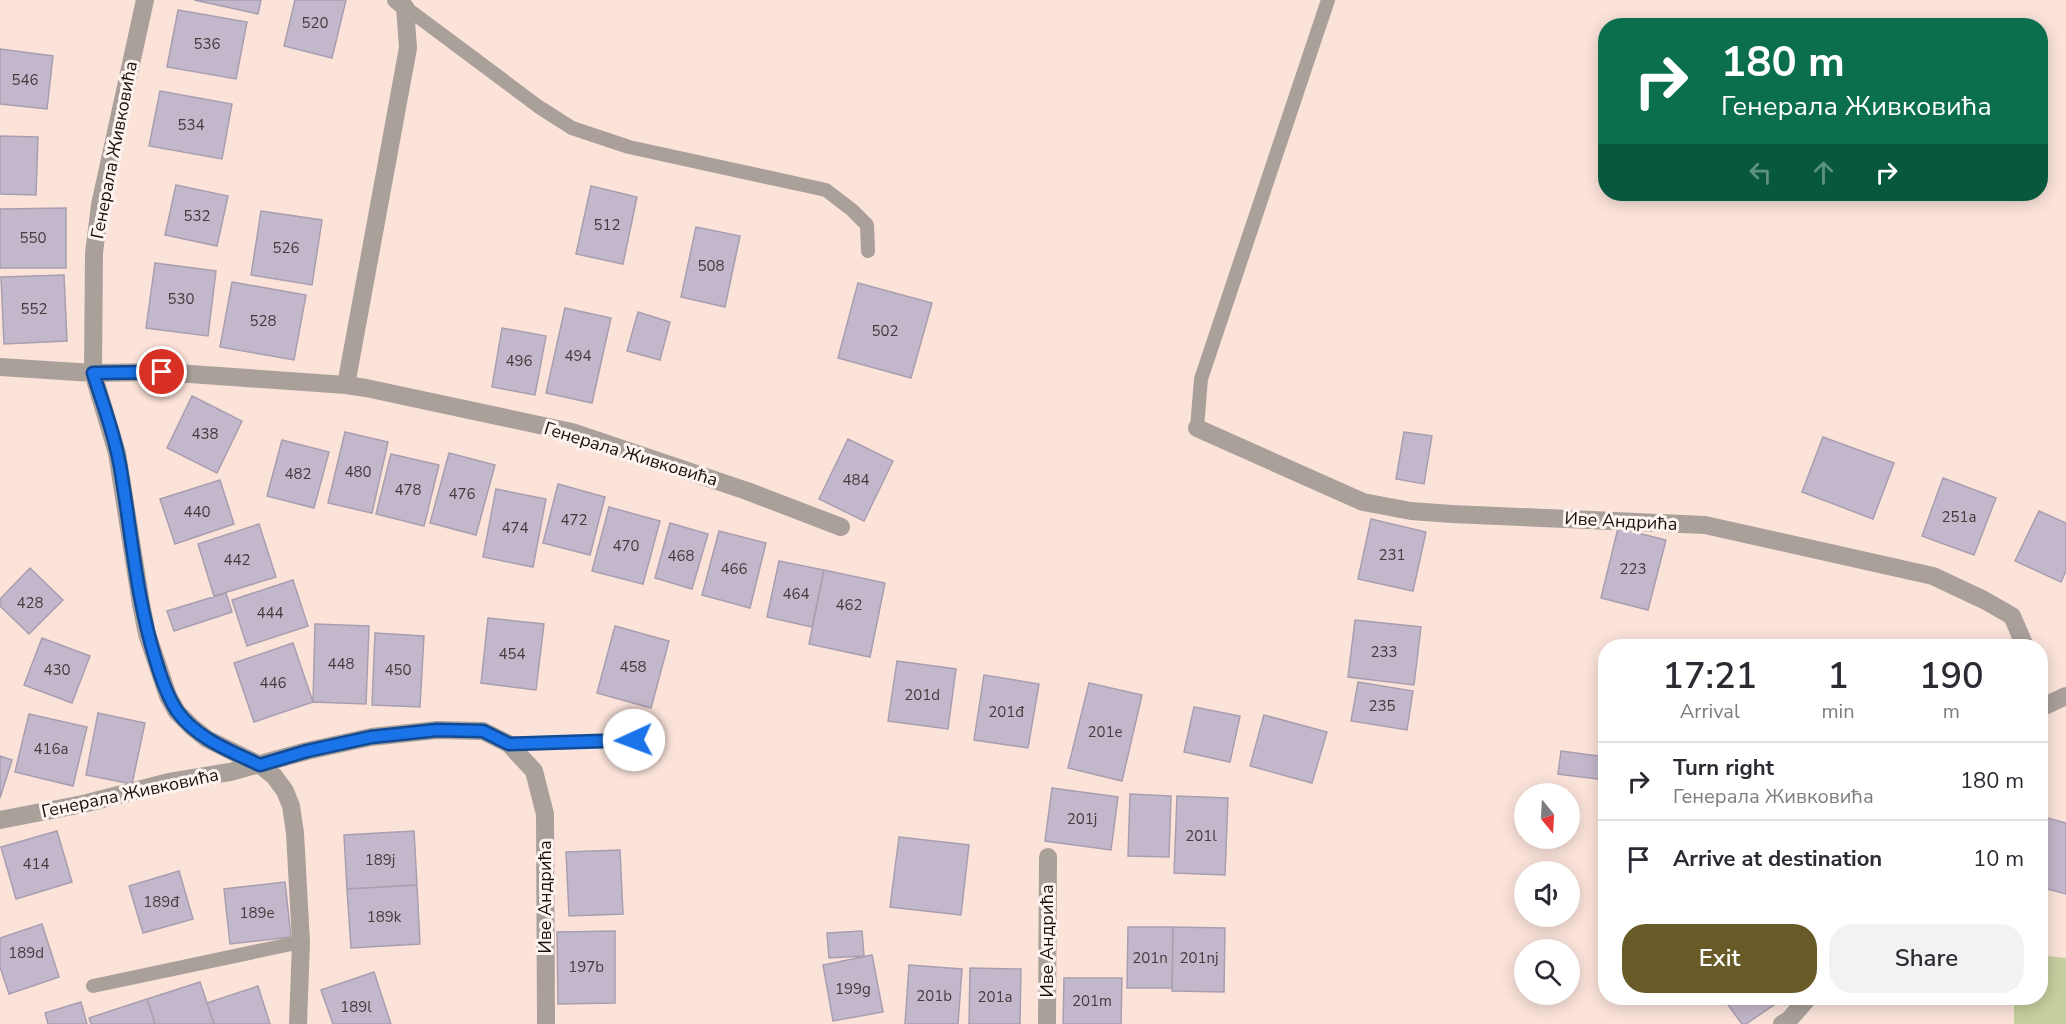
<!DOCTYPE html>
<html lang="en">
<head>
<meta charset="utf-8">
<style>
  body { margin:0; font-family:"Nunito Sans",sans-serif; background:#f2f2f3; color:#2b2b33; height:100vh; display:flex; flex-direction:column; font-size:22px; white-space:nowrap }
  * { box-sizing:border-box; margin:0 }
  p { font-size:20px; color:#7c7c81 }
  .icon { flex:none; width:33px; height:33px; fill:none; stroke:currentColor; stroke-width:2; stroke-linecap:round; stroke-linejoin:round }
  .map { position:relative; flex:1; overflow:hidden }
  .drawer { position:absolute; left:1598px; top:639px; width:450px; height:366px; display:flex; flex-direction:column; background:#fff; border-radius:24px; box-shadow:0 3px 15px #0003 }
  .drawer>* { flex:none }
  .top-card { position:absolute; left:1598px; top:18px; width:450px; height:183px; border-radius:24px; box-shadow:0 3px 15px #0003; background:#0b6e4f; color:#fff; overflow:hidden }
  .needle { width:39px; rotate:162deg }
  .tools { position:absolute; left:1514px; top:783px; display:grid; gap:12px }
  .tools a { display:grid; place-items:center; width:66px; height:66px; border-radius:50%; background:#fff; box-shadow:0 3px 15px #0003; font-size:30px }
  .pin { position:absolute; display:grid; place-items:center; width:51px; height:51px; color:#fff; margin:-26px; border:3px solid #fff; border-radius:50%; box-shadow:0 2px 6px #0007 }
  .me { position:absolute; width:66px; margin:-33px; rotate:268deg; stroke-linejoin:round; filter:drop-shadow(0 0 4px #0008) }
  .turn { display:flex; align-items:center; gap:21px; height:126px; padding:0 24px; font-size:27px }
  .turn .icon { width:78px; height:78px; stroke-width:2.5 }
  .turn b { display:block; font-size:42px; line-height:51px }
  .lanes { display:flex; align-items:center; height:57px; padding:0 24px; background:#0003; justify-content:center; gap:30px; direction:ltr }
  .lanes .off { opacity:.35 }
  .eta { display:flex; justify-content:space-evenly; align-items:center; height:102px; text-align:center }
  .eta b { font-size:36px; font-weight:600; line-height:42px }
  .cta { display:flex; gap:12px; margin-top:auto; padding:12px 24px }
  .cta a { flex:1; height:69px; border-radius:24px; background:#685b28; color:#fff; font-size:24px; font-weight:600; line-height:69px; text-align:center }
  .cta a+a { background:#f2f2f3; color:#2b2b33 }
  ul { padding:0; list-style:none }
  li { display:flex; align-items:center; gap:18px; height:78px; padding:0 24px; border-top:2px solid #e1e1e2 }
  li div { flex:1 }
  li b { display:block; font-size:22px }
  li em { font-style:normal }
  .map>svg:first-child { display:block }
  .green { fill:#c5cf9e }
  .building { fill:#c3b8cb; stroke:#a89eb0; stroke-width:1.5 }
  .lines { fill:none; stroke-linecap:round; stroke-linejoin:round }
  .lane { stroke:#a9a09a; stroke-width:14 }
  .street { stroke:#a9a09a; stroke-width:18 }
  .route-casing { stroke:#114b97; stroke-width:15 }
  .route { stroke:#1a73e8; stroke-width:10 }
  .labels { text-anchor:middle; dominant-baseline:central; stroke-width:6; stroke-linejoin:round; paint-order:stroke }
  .number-label { font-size:15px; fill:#443b3d }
  .street-label { font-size:18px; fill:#19110e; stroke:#fdf4f0 }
</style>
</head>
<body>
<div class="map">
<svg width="2066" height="1024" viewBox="0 0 2066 1024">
  <rect width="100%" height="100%" fill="#fbe3da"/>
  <path class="green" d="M2040,955l26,3v66h-52v-26h26z"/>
  <path class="building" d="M194,0h67l-3,14z
    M295,0h51l-14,58 -48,-12z
    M178,10l69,12 -11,57 -69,-12z
    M0,49l53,7 -6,53 -47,-5z
    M160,91l72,13 -10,55 -73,-13z
    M0,136l38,1 -2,58 -36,-1z
    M176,185l52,11 -11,50 -52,-11z
    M591,186l46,11 -14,67 -47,-10z
    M66,208v60h-66v-59z
    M261,211l61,9 -10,65 -61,-10z
    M696,227l44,9 -15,71 -44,-10z
    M155,263l61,8 -8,65 -62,-8z
    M64,275l3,66 -63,3 -3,-67z
    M232,282l74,13 -12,65 -74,-13z
    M858,283l74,20 -21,75 -73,-20z
    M565,308l46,10 -19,85 -46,-10z
    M638,312l32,10 -10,38 -33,-9z
    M502,328l44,8 -11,59 -43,-8z
    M192,396l50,25 -25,52 -50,-25z
    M345,432l43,10 -16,71 -44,-10z
    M1404,432l28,4 -8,48 -28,-5z
    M1823,437l71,26 -21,56 -71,-27z
    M848,439l45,22 -29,60 -45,-22z
    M282,440l47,12 -15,56 -47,-12z
    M449,453l46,12 -19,70 -46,-12z
    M391,454l48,11 -15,61 -48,-12z
    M1943,478l53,20 -22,57 -52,-19z
    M220,480l14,44 -59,20 -15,-45z
    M558,484l47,13 -15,58 -47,-12z
    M496,489l50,10 -13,68 -50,-10z
    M609,507l51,14 -17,63 -51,-13z
    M2039,511l27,12v48l-5,11 -46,-21z
    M1371,519l55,13 -13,59 -55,-12z
    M670,523l38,11 -16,55 -37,-11z
    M259,524l17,53 -62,19 -16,-52z
    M1618,528l48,12 -18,70 -47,-12z
    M719,531l47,12 -16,65 -48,-13z
    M779,561l45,9 -12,57 -45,-10z
    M30,568l33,32 -34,34 -29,-28v-7z
    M824,570l61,13 -15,74 -61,-13z
    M293,580l15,46 -61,20 -15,-46z
    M226,593l6,19 -58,19 -7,-20z
    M488,618l56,6 -8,66 -55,-7z
    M1355,620l66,7 -7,58 -66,-8z
    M315,624l54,2 -3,78 -53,-2z
    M615,626l54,15 -18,67 -54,-15z
    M375,633l49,3 -4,71 -48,-2z
    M42,638l48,18 -18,47 -48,-18z
    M293,643l20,59 -59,20 -20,-59z
    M897,661l59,8 -8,60 -60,-8z
    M984,675l55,9 -11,64 -54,-8z
    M1358,682l55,9 -6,39 -56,-9z
    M1089,683l53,12 -20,86 -54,-13z
    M1194,707l46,9 -10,46 -46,-10z
    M98,713l47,10 -13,61 -46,-9z
    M29,714l58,13 -14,59 -58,-14z
    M1264,715l63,17 -15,51 -62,-17z
    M1561,751l44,6v23l-47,-6z
    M0,756l12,4 -12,38z
    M1052,788l66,9 -7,53 -66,-9z
    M1130,794l41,2 -2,61 -41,-1z
    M1177,796l51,2 -3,77 -51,-2z
    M2040,816l26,7v71l-26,-7z
    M57,831l15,51 -56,17 -15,-52z
    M414,831l3,54 -70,4 -3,-54z
    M899,837l70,8 -8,70 -71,-8z
    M620,850l3,64 -54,2 -3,-64z
    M179,871l14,48 -50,14 -14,-47z
    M285,882l6,55 -61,7 -6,-55z
    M417,885l3,59 -69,4 -4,-59z
    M42,924l17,53 -50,17 -9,-27v-29z
    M1128,927h45l-1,61h-45z
    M1173,927l52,1 -1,64 -52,-1z
    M615,931v72l-57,1 -1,-72z
    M862,931l2,25 -35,2 -2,-25z
    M872,955l11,57 -50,9 -10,-56z
    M909,965l53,4 -4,55h-53z
    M970,968l51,1 -1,55h-51z
    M374,972l17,52h-58l-12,-34z
    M1064,978h58l-1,46h-58z
    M200,982l14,42h-59l-8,-25z
    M258,986l12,38h-56l-7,-21z
    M1723,998h61l-38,26h-4z
    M147,999l8,25h-64l-2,-6z
    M81,1002l6,22h-39l-3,-11z"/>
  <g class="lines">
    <path class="lane" d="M405,7l134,100 33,21 57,19 197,43 26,20 15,15 1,26
      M1197,428l4,-49 127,-379
      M509,744l125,-4
      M93,986l208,-44"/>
    <path class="street" d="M145,0l-45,205 -6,48 -1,120 24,80 24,151 6,30 21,62 9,16 15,15 15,12 53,26 14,11 11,15 6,15 4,27 6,109 -3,82
      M0,367l93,6 69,-1 184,13 20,3 206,44 175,59 94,36
      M346,385l62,-337 -3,-41 -9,-7
      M1197,428l166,74 48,9 41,3 253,11 228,51 51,24 28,16 13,30
      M2040,708l26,-12
      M0,820l83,-16 86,-22 61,-10 77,-21 64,-14 66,-7 46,1 26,13 25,27 11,43 1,210
      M1047,1024l1,-167
      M1782,1024l7,-4 19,-22"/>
  </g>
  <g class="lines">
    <g class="route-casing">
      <path id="route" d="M162,372l-69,1c11,34 24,69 29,105 10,61 15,123 34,183 5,17 11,35 21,50 20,28 54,40 83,54l47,-14 64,-14 66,-7 46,1 26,13 125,-4"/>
    </g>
    <use href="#route" class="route"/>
  </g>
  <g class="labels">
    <g class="number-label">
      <text x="315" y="23">520</text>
      <text x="207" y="44">536</text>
      <text x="25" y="80">546</text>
      <text x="191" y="125">534</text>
      <text x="197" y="216">532</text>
      <text x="607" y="225">512</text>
      <text x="33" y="238">550</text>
      <text x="286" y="248">526</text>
      <text x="711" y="266">508</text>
      <text x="181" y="299">530</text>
      <text x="34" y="309">552</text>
      <text x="263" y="321">528</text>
      <text x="885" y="331">502</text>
      <text x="578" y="356">494</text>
      <text x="519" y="361">496</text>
      <text x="205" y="434">438</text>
      <text x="358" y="472">480</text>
      <text x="298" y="474">482</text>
      <text x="856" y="480">484</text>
      <text x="408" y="490">478</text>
      <text x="462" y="494">476</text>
      <text x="197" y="512">440</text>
      <text x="1959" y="517">251a</text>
      <text x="574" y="520">472</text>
      <text x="515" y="528">474</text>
      <text x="626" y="546">470</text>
      <text x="1392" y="555">231</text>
      <text x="681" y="556">468</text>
      <text x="237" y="560">442</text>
      <text x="734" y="569">466</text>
      <text x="1633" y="569">223</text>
      <text x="796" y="594">464</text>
      <text x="30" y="603">428</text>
      <text x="849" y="605">462</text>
      <text x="270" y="613">444</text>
      <text x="1384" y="652">233</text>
      <text x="512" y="654">454</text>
      <text x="341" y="664">448</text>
      <text x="633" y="667">458</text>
      <text x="57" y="670">430</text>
      <text x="398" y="670">450</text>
      <text x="273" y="683">446</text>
      <text x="922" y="695">201d</text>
      <text x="1382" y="706">235</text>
      <text x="1006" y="712">201đ</text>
      <text x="1105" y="732">201e</text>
      <text x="51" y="749">416a</text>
      <text x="1082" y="819">201j</text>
      <text x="1201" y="836">201l</text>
      <text x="380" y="860">189j</text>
      <text x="36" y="864">414</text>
      <text x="161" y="902">189đ</text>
      <text x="257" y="913">189e</text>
      <text x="384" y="917">189k</text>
      <text x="26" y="953">189d</text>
      <text x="1150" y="958">201n</text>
      <text x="1199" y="958">201nj</text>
      <text x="586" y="967">197b</text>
      <text x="853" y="989">199g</text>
      <text x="934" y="996">201b</text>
      <text x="995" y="997">201a</text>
      <text x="1092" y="1001">201m</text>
      <text x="356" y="1007">189l</text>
    </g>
    <g class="street-label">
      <text transform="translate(114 150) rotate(-79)">Генерала Живковића</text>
      <text transform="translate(631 454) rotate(17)">Генерала Живковића</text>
      <text transform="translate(1621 521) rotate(3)">Иве Андрића</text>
      <text transform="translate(130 793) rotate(-12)">Генерала Живковића</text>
      <text transform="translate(545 897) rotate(-90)">Иве Андрића</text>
      <text transform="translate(1047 941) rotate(-90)">Иве Андрића</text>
    </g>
  </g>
</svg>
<div class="tools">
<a><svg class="needle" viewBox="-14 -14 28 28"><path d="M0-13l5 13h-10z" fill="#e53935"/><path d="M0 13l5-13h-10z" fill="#7c7c81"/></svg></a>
<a><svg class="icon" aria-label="sound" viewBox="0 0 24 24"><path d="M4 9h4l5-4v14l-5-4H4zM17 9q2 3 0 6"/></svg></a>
<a><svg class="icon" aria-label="search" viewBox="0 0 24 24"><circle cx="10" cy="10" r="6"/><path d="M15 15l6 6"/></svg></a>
</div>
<div class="pin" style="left:162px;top:372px;background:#d93025"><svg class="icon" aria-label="arrive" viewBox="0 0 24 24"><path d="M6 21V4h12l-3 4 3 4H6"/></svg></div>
<svg class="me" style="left:634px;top:740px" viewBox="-20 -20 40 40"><circle r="19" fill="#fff"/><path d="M0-13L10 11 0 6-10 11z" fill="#1a73e8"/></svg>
<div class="top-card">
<div class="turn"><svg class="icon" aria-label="right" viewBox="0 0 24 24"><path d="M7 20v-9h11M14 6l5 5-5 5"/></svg><div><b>180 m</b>Генерала Живковића</div></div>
<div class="lanes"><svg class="icon off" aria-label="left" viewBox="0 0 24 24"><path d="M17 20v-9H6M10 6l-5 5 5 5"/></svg><svg class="icon off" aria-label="ahead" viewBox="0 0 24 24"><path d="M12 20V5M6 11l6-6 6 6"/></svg><svg class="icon" aria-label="right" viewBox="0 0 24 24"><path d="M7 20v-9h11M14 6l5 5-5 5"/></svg></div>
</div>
<section class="drawer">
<div class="eta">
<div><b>17:21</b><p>Arrival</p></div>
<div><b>1</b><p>min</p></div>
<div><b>190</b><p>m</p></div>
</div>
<ul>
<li><svg class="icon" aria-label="right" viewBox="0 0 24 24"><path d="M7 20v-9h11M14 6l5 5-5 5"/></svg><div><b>Turn right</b><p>Генерала Живковића</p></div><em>180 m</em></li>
<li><svg class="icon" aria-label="arrive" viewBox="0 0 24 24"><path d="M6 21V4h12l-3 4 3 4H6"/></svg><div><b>Arrive at destination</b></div><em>10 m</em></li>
</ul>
<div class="cta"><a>Exit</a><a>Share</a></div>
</section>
</div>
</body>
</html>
